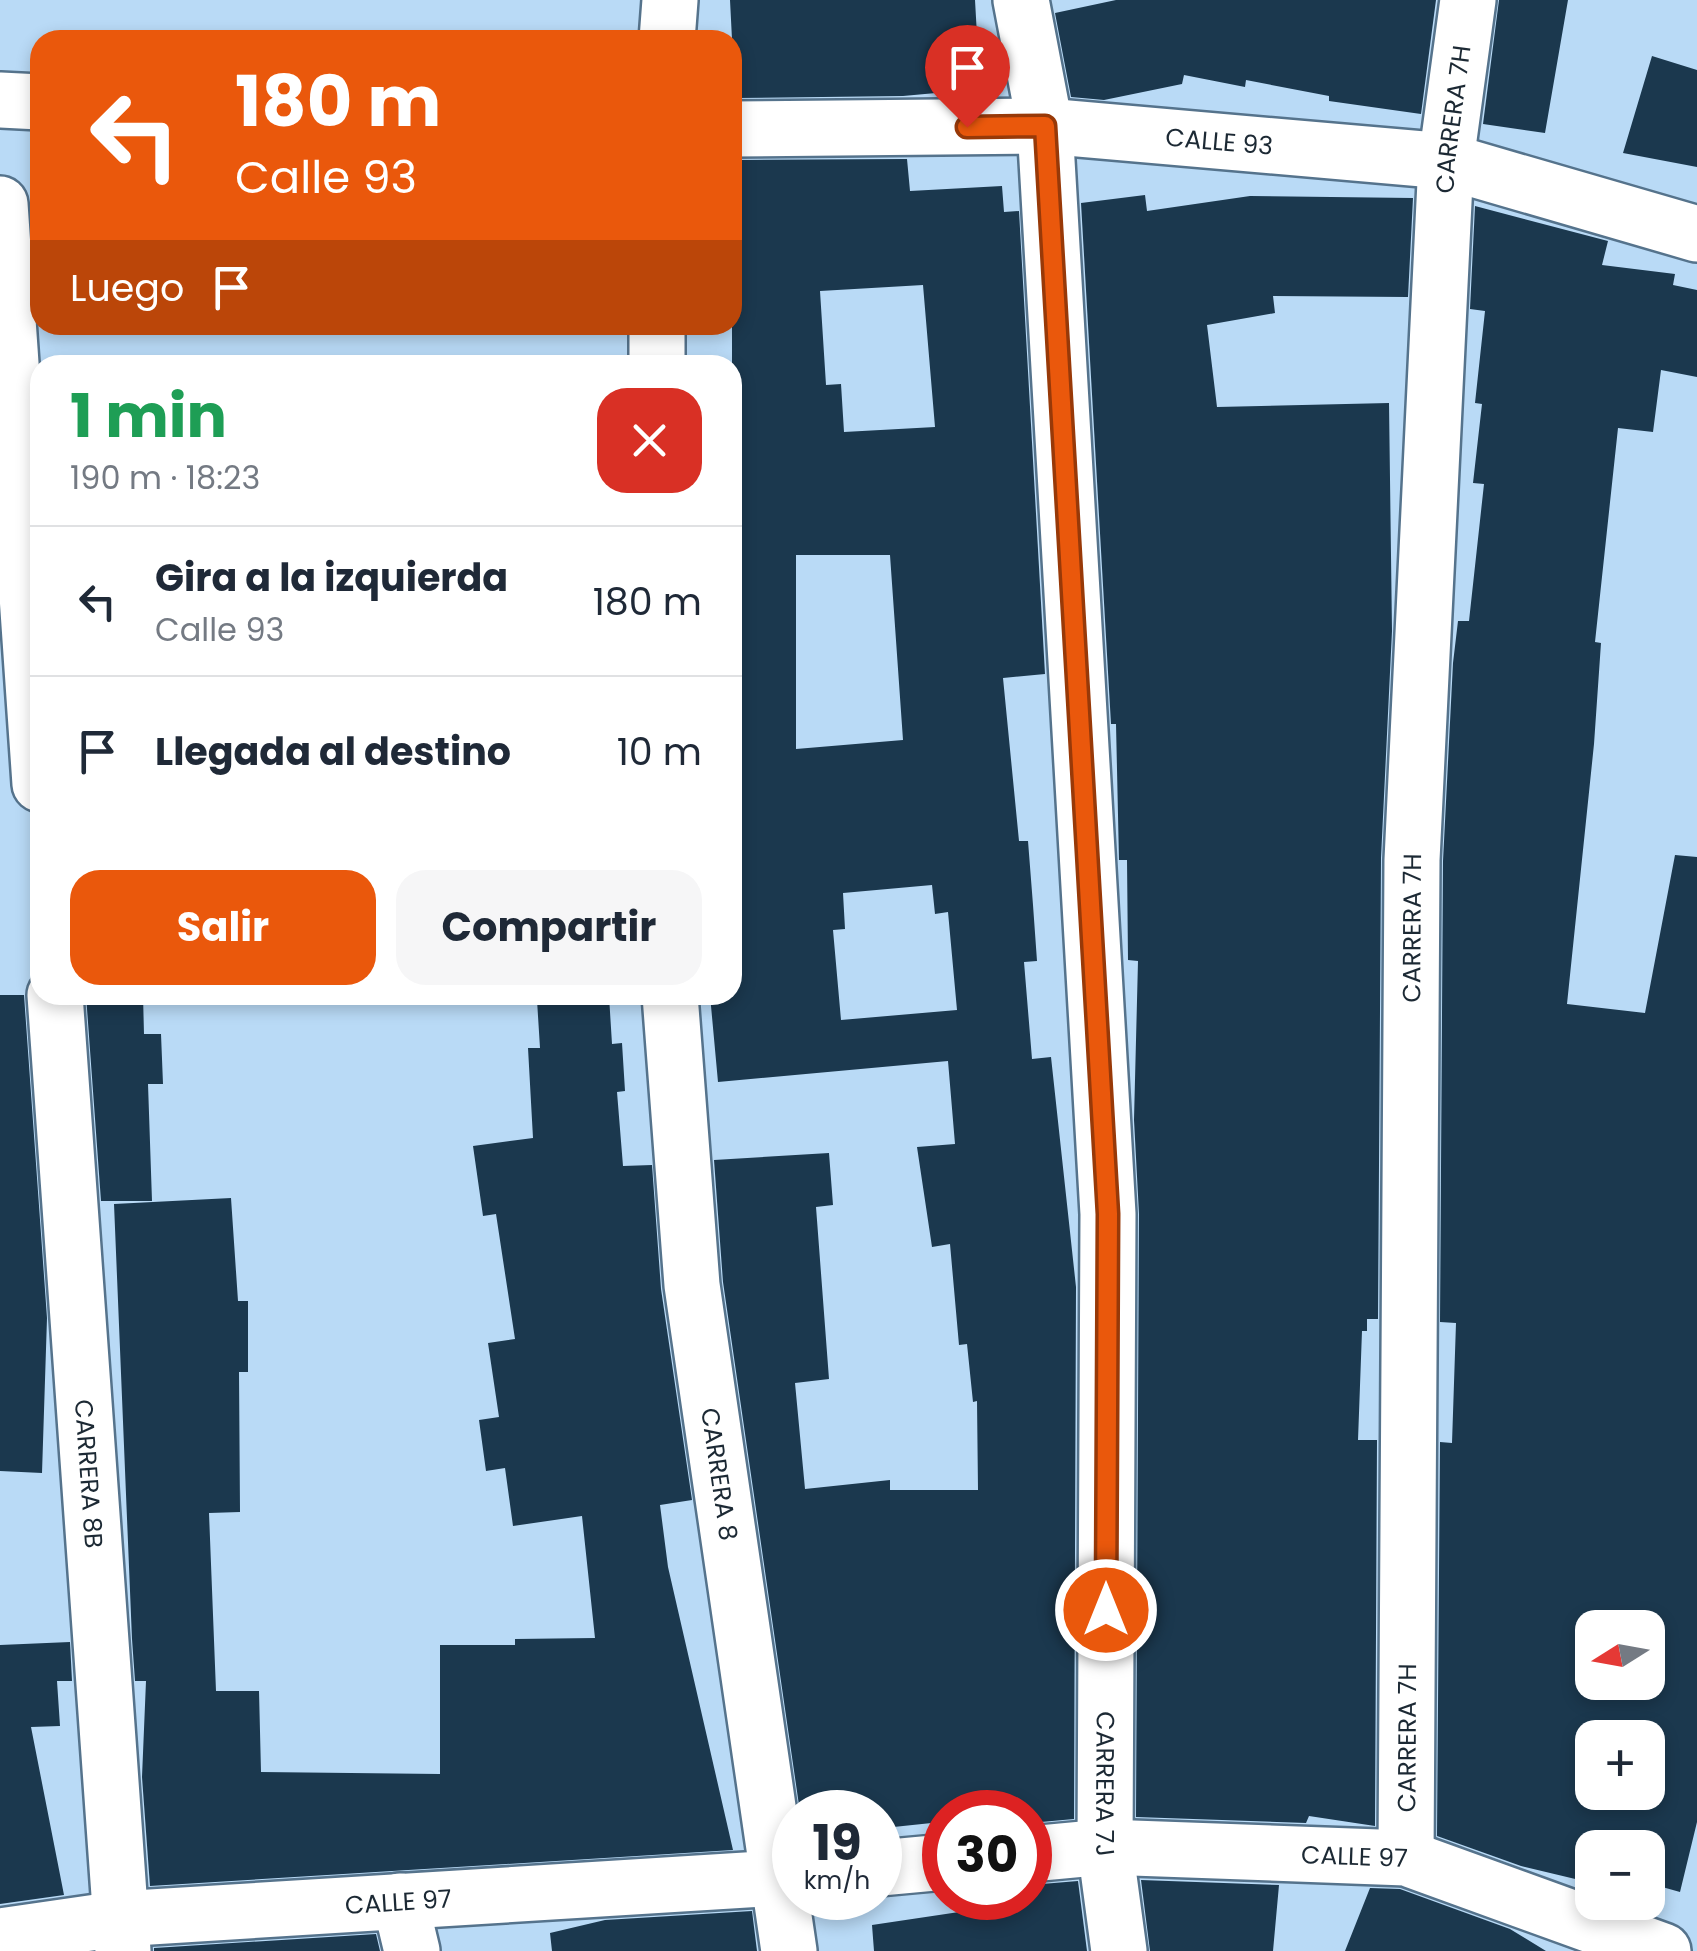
<!DOCTYPE html>
<html lang="es">
<head>
<meta charset="utf-8">
<style>
  body { margin:0; font-family:Poppins,sans-serif; background:#f6f6f7; color:#1f2937; height:100vh; display:flex; flex-direction:column; font-size:38px; white-space:nowrap }
  * { box-sizing:border-box; margin:0 }
  p { font-size:32px; color:#747a83 }
  .icon { flex:none; width:55px; height:55px; fill:none; stroke:currentColor; stroke-width:2; stroke-linecap:round; stroke-linejoin:round }
  .map { position:relative; flex:1; overflow:hidden }
  .details { position:absolute; left:30px; top:355px; width:712px; height:650px; display:flex; flex-direction:column; background:#fff; border-radius:30px; box-shadow:0 5px 15px #0003 }
  .details>* { flex:none }
  .banner { position:absolute; left:30px; top:30px; width:712px; height:305px; border-radius:30px; box-shadow:0 5px 15px #0003; background:#ea580c; color:#fff; overflow:hidden }
  .needle { width:65px; rotate:259deg }
  .tools { position:absolute; left:1575px; top:1610px; display:grid; gap:20px }
  .tools a { display:grid; place-items:center; width:90px; height:90px; border-radius:20px; background:#fff; box-shadow:0 5px 15px #0003; font-size:50px }
  .speed { position:absolute; left:772px; top:1790px; display:flex; gap:20px; font-size:50px; font-weight:700; text-align:center }
  .speed>* { display:grid; place-content:center; width:130px; height:130px; border-radius:50%; background:#fff; box-shadow:0 5px 15px #0003; line-height:1 }
  .speed small { font-size:25px; font-weight:400 }
  .speed .limit { border:15px solid #d22; background:#fff; color:#111 }
  .pin { position:absolute; display:grid; place-items:center; width:85px; height:85px; color:#fff; margin:-102px -42px; border-radius:50% 50% 50% 0; rotate:-45deg; box-shadow:0 0 10px #0007 }
  .pin .icon { rotate:45deg }
  .me { position:absolute; width:110px; margin:-55px; rotate:0deg; stroke-linejoin:round; filter:drop-shadow(0 0 8px #0008) }
  .turn { display:flex; align-items:center; gap:35px; height:210px; padding:0 40px; font-size:45px }
  .turn .icon { width:130px; height:130px; stroke-width:2.5 }
  .turn b { display:block; font-size:70px; line-height:85px }
  .then { display:flex; align-items:center; height:95px; padding:0 40px; background:#0003; gap:20px; font-size:38px }
  .round { display:grid; place-items:center; flex:none; width:105px; height:105px; border-radius:30px; background:#f6f6f7 }
  .overview { display:flex; align-items:center; justify-content:space-between; height:170px; padding:0 40px }
  h1 { font-size:60px; font-weight:700; line-height:75px; color:#1e9e55 }
  .primary-button { display:flex; gap:20px; margin-top:auto; padding:20px 40px }
  .primary-button a { flex:1; height:115px; border-radius:30px; background:#ea580c; color:#fff; font-size:40px; font-weight:700; line-height:115px; text-align:center }
  .primary-button a+a { background:#f6f6f7; color:#1f2937 }
  ul { padding:0; list-style:none }
  li { display:flex; align-items:center; gap:30px; height:150px; padding:0 40px; border-top:2px solid #e0e1e3 }
  li div { flex:1 }
  li b { display:block; font-size:38px }
  li em { font-style:normal }
  .map>svg:first-child { display:block }
  .building { fill:#1b384e; fill-rule:evenodd }
  .lines { fill:none; stroke-linecap:round; stroke-linejoin:round }
  .street-casing { stroke:#55738c; stroke-width:60 }
  .street { stroke:#fff; stroke-width:55 }
  .route-casing { stroke:#983908; stroke-width:25 }
  .route { stroke:#ea580c; stroke-width:18 }
  .labels { text-anchor:middle; dominant-baseline:central; stroke-width:10; stroke-linejoin:round; paint-order:stroke }
  .street-label { font-size:25px; fill:#1c2934; stroke:#cbe6fd }
</style>
</head>
<body>
<div class="map">
<svg width="1697" height="1951" viewBox="0 0 1697 1951">
  <rect width="100%" height="100%" fill="#b9daf6"/>
  <path class="building" d="M730,0h245l5,89 -77,7 -168,2z
    M1116,0h320l-15,114 -92,-13v-5l-83,-16 -1,7 -61,-12 -2,9 -78,16 -33,-3 -16,-84z
    M1499,0h69l-23,133 -62,-9z
    M1652,56l45,14v97l-74,-14z
    M907,159l3,32 92,-5 2,26 15,-1 26,463 -42,4 16,163h9l5,64 4,56 -13,1 8,97 19,-2 25,230 -2,532 -44,4v-11h-90l1,10 -57,6 -2,-16h-82l-77,-530 -9,-122 115,-7 4,52 -17,2 13,172 -34,4 10,106 85,-9v10h88l-1,-89 -4,1 -6,-58 -8,1 -9,-101 -18,3 -15,-100 38,-3 -7,-83 -230,21 -8,-87h22v-812h8l-1,-23zM923,285l12,142 -91,5 -3,-48 -15,1 -6,-94zM796,555h94l13,185 -107,9zM932,885l3,29 13,-2 9,98 -116,10 -8,-90 12,-1 -2,-36z
    M1145,195l2,16 103,-15 163,2 -5,99 -135,-1 2,17 -68,12 10,82 172,-4 3,228 -11,227 -3,461h-11v12h-5l-4,109h19l-2,386 -66,-10 -3,7 -170,-6 3,-603 -5,-94 4,-159 -10,-1 -1,-100h-8l-3,-136h-5l-30,-521z
    M1475,206l133,35 -6,24 73,9 -2,11 24,5v87l-36,-7 -8,62 -35,-4 -23,214 6,1 -7,101 -27,260 78,9 30,-158 22,2v965l-17,70 -32,-9v-35h-56v35l-71,-17 -84,-30 3,-394 12,1 4,-120 -16,-1 3,-461 10,-198 5,-42h11l15,-137 -11,-1 9,-79 -7,-1 10,-92 -15,-2zM1592,1628h56v54h-56zM1592,1738h56v54h-56z
    M0,995h24l23,323 -5,155 -42,-2z
    M86,995h57l1,39h17l2,50h-15l4,117h-51z
    M609,996l3,48 10,-1 3,48 -8,1 6,74 29,-1 9,124 31,211 -32,5 8,62 65,283 -583,36 -8,-109 4,-96h-11l-3,-42 -18,-435 117,-6 7,103h10v71h-9l1,140 -31,1 7,178h43l2,81 179,2v-129h75v-6l80,-1 -13,-122 -69,10 -8,-58 -19,3 -7,-51 20,-3 -11,-74 27,-4 -19,-125 -13,2 -10,-70 60,-8 -5,-90h12l-3,-48z
    M70,1642l2,39h-15l3,45 -29,1 33,168 -64,9v-259z
    M1141,1880l138,5 -6,66h-123z
    M1078,1881l9,70h-213l-2,-26 134,-20 -1,-6 25,-1v-13z
    M1370,1888l30,1 110,40 36,22h-201z
    M752,1911l5,40h-205l-2,-18 55,-13z
    M376,1934l4,17h-226v-3z"/>
  <g class="lines">
    <g class="street-casing">
      <g id="street">
        <path id="s1" d="M1021,0l24,126 63,1088 -3,633 14,104"/>
        <path d="M667,40l3,-40"/>
        <path d="M0,100l40,2"/>
        <path id="s2" d="M732,129l313,-3 401,35 251,73"/>
        <path d="M0,204l40,580"/>
        <path d="M657,365v-40"/>
        <path id="s3" d="M55,995l68,956"/>
        <path id="s4" d="M670,995l22,290 97,666"/>
        <path id="s5" d="M1030,1854l75,-7 301,11 257,93"/>
        <path id="s6" d="M1406,1858l6,-998 34,-699 22,-161"/>
        <path d="M880,1868l65,-6"/>
        <path d="M400,1901l12,50"/>
        <path id="s7" d="M0,1936l118,-17 677,-42"/>
      </g>
    </g>
    <use href="#street" class="street"/>
  </g>
  <g class="lines">
    <g class="route-casing">
      <path id="route" d="M967,127l78,-1 63,1088 -2,396"/>
    </g>
    <use href="#route" class="route"/>
  </g>
  <g class="labels">
    <g class="street-label">
      <text stroke="none"><textPath href="#s6" startOffset="1740">CARRERA 7H</textPath></text>
      <text stroke="none"><textPath href="#s2" startOffset="488">CALLE 93</textPath></text>
      <text stroke="none"><textPath href="#s6" startOffset="930">CARRERA 7H</textPath></text>
      <text stroke="none"><textPath href="#s3" startOffset="480">CARRERA 8B</textPath></text>
      <text stroke="none"><textPath href="#s4" startOffset="482">CARRERA 8</textPath></text>
      <text stroke="none"><textPath href="#s6" startOffset="120">CARRERA 7H</textPath></text>
      <text stroke="none"><textPath href="#s1" startOffset="1788">CARRERA 7J</textPath></text>
      <text stroke="none"><textPath href="#s5" startOffset="325">CALLE 97</textPath></text>
      <text stroke="none"><textPath href="#s7" startOffset="400">CALLE 97</textPath></text>
    </g>
  </g>
</svg>
<div class="tools">
<a><svg class="needle" viewBox="-14 -14 28 28"><path d="M0-13l5 13h-10z" fill="#e53935"/><path d="M0 13l5-13h-10z" fill="#747a83"/></svg></a>
<a>+</a>
<a>−</a>
</div>
<div class="speed"><div>19<small>km/h</small></div><div class="limit">30</div></div>
<div class="pin" style="left:967px;top:127px;background:#d93025"><svg class="icon" aria-label="arrive" viewBox="0 0 24 24"><path d="M6 21V4h12l-3 4 3 4H6"/></svg></div>
<svg class="me" style="left:1106px;top:1610px" viewBox="-20 -20 40 40"><circle r="17" fill="#ea580c" stroke="#fff" stroke-width="3"/><path d="M0-11L8 9 0 5-8 9z" fill="#fff"/></svg>
<div class="banner">
<div class="turn"><svg class="icon" aria-label="left" viewBox="0 0 24 24"><path d="M17 20v-9H6M10 6l-5 5 5 5"/></svg><div><b>180 m</b>Calle 93</div></div>
<div class="then">Luego<svg class="icon" aria-label="arrive" viewBox="0 0 24 24"><path d="M6 21V4h12l-3 4 3 4H6"/></svg></div>
</div>
<section class="details">
<div class="overview"><div><h1>1 min</h1><p>190 m · 18:23</p></div><a class="round" style="background:#d93025;color:#fff"><svg class="icon" aria-label="close" viewBox="0 0 24 24"><path d="M6 6l12 12M18 6L6 18"/></svg></a></div>
<ul>
<li><svg class="icon" aria-label="left" viewBox="0 0 24 24"><path d="M17 20v-9H6M10 6l-5 5 5 5"/></svg><div><b>Gira a la izquierda</b><p>Calle 93</p></div><em>180 m</em></li>
<li><svg class="icon" aria-label="arrive" viewBox="0 0 24 24"><path d="M6 21V4h12l-3 4 3 4H6"/></svg><div><b>Llegada al destino</b></div><em>10 m</em></li>
</ul>
<div class="primary-button"><a>Salir</a><a>Compartir</a></div>
</section>
</div>
</body>
</html>
